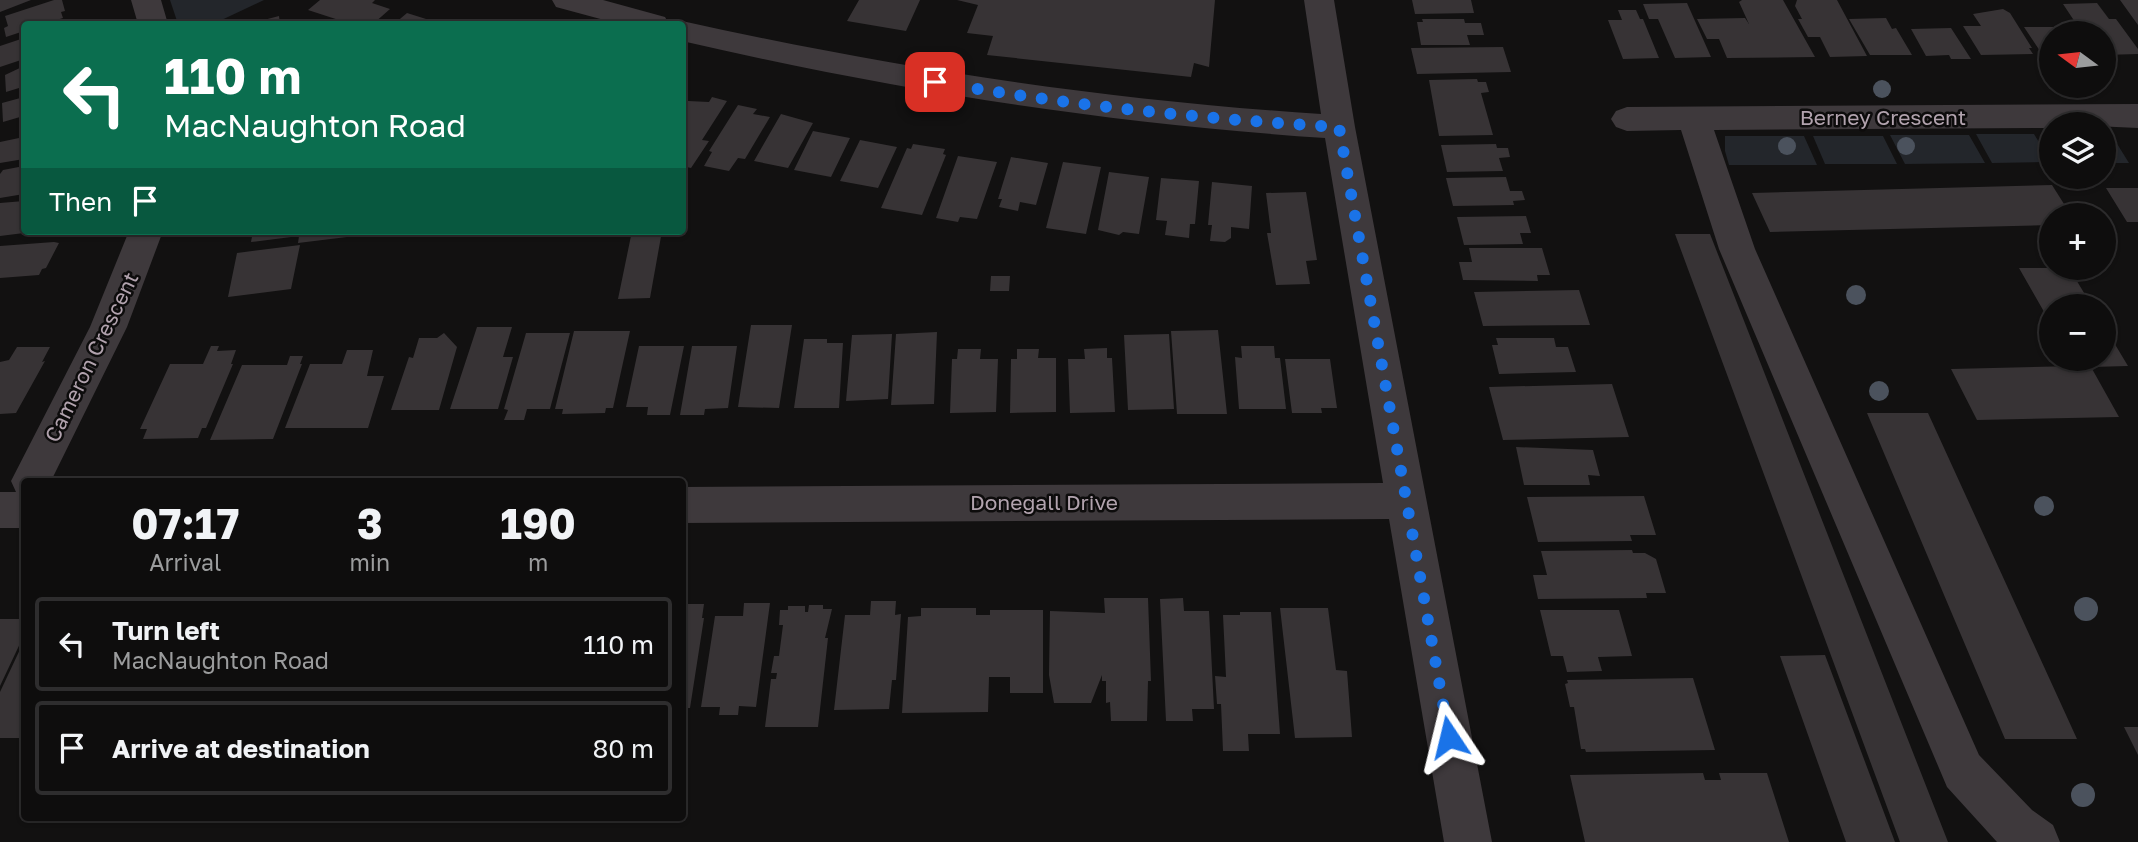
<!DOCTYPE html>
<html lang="en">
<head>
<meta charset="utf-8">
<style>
  body { margin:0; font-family:"Golos Text",sans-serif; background:#1c1b1b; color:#f1f3f6; height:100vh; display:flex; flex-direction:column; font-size:26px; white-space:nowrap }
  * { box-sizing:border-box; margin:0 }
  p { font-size:23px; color:#9b9c9d }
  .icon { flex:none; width:38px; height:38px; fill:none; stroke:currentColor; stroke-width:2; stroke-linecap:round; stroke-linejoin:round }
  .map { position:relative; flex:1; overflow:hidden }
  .drawer { position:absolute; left:21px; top:478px; width:665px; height:343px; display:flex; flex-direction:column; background:#0e0d0d; border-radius:7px; box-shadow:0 2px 5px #0004,0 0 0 2px #2e2d2e }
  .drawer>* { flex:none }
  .top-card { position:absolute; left:21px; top:21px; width:665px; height:214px; border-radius:7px; box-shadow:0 2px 5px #0004,0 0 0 2px #2e2d2e; background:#0b6e4f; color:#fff; overflow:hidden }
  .needle { width:46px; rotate:285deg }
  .tools { position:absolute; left:2039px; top:21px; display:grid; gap:14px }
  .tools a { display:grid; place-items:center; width:77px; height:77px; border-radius:50%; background:#0e0d0d; box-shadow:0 2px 5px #0004,0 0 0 2px #2e2d2e; font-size:35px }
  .pin { position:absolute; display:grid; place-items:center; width:60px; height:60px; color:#fff; margin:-30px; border-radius:14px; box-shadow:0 4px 10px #0006 }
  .me { position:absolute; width:77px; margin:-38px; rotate:350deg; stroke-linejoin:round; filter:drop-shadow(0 0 5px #0008) }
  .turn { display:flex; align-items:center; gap:24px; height:147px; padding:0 28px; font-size:32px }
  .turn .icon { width:91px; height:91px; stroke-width:2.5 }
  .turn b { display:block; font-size:49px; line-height:60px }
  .then { display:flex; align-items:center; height:66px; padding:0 28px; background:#0003; gap:14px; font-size:26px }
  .eta { display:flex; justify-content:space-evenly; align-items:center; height:119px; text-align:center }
  .eta b { font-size:42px; font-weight:700; line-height:49px }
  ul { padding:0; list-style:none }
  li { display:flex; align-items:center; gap:21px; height:94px; margin:0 14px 10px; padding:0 14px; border:4px solid #2e2d2e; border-radius:7px }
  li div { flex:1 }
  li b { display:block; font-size:26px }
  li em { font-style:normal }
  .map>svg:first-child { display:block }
  .green { fill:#23262b }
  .building { fill:#373335 }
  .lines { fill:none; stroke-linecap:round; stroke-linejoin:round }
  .minor { fill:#3e393c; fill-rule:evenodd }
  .tree { fill:#4b525d }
  .route { stroke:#1a73e8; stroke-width:12; stroke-dasharray:0 21.6 }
  .labels { text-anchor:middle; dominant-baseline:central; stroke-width:5; stroke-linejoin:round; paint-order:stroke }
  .street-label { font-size:21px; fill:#b2a3ae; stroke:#0d0c0c }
</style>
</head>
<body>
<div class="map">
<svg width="2138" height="842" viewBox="0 0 2138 842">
  <rect width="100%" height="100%" fill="#121111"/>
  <path class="green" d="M170,0h94l-51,24h-35z
    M1976,134h58l17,28 -59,1z
    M2104,134h7l18,29h-25z
    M1890,135h79l16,28 -80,1z
    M1725,136h79l13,29h-88l-4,-14z
    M1813,136h70l14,28h-72z"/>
  <path class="building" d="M0,0h31l-31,12z
    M54,0h8l3,11 -4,1 2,6 -19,6h-20v7l-18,6 -2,-9 4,-2 -3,-10z
    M320,0h55l-3,3 18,6 -17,15h-22l-43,-14z
    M859,0h61l-14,31 -59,-10z
    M957,0h258l-6,67 -15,-4 -3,14 -204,-22 6,-19 -26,-3 11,-28z
    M1412,0h59l3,13 -59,1z
    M1742,0h41l32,57 -88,1 -8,-19h-12l-10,-20 48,-1 4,6 -10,-22z
    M1797,0h40l30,56 -37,1 -10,-20h-12l-10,-18h4l-7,-13z
    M2120,0h18v25z
    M1687,3l24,54 -36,1 -17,-39h-9l-6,-15z
    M2097,3l12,16h7l22,30v5l-34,1v-22h-20l-4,-6h3l-8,-5 -12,-18z
    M2003,9l7,4 22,35h-3l4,6 -52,1 -18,-29h18l-8,-12z
    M1618,10h18l4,9h3l16,39 -36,1 -15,-39h14z
    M407,13l35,11h-48z
    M279,16l1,8h-24v-2z
    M1886,18l6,11 4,-1 16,27h-42l-21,-36z
    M1422,19h42l1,4h16l3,12h-17l3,10h-49l-4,-23h6z
    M2024,27h41l4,6h-18v21h-9z
    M1951,28l20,31h-20l-2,-4 -23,1 -15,-27z
    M24,38v21l-24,8v-21z
    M1503,47l8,25 -94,2 -6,-26z
    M24,66v24l-4,1 -1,-3 -13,4 -1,-17z
    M1477,79l1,3h8l3,10 -8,1 12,42 -54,1 -10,-56z
    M24,97v25l-4,1v-6l-17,5 -1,-19z
    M712,97l15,4 -25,39 7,1 -18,27 -9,-2v-57l6,-8 21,1z
    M738,105l19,4 -4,5 17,3 -25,42 -7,-1 -9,13 -25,-5 8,-14 -3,-1z
    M781,114l32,9 -25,45 -34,-7z
    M813,131l37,7 -19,39 -37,-7z
    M24,132v27l-24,4v-21l19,-4v-4z
    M860,140l37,7 -19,41 -38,-7z
    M913,144l32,5 -2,5 3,1 -24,60 -41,-7 26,-60 4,1z
    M1496,144l1,4h11l2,9 -11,1 4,13 -56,1 -6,-27z
    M958,156l39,6 -20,57 -17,-2 -2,5 -22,-4z
    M1011,157l37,6 -12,42 -16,-3 -2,9 -19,-4 3,-8h-4z
    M1063,162l38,5 -15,67 -40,-6z
    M24,166v28l-24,4v-24l3,-4z
    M1109,172l40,5 -10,57 -16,-2 -4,3 -21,-5z
    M1506,177l4,14h12l3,9 -12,1 1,4 -61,1 -7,-28z
    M1161,178l38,3 -4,43h-5l-1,14 -24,-3 2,-14 -11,-1z
    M1212,182l40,4 -3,43 -18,-2v11l-6,4 -15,-1 2,-16h-4z
    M2052,185l19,30h-20v10l-281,7 -18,-39z
    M2106,188h32v34h-11z
    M1306,192l11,68 -11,1 4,23 -34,1 -9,-52h4l-5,-40z
    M24,201v32l-24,3v-33z
    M1526,216l5,17h-11l3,11 -59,1 -7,-28z
    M253,231h95l-1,6 -49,6 1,-7 -48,6z
    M632,231h30l-12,67 -32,1z
    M1675,234h35l238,608h-48z
    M54,242l5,1 -13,25 -4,1 -3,6 -39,3v-32z
    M300,245l-9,44 -63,8 9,-44z
    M1469,248h73l8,27h-13l1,6 -75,-1 -4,-18h13z
    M2019,268h50l23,38h-41v18z
    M991,276h19l-1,15h-19z
    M1579,290l11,35 -107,1 -9,-34z
    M751,325h41l-13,83 -41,-1z
    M2104,326l24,40 -37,1 28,50 -142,3 -26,-51 124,-3 -4,-7h33z
    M477,327h35l-9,30h10l-15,52h-48z
    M1218,330l9,84h-50l-6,-83z
    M574,331h56l-17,77h-7l-1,5 -43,1 1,-5h-8z
    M937,332l-3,72 -43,1 5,-71z
    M444,333l13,14 -18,63h-48l18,-53 4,1 6,-20h18z
    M526,333h44l-20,76h-23l-3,11h-20l4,-10 -4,-1z
    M892,334l-4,65 -42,2 6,-66z
    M1169,334l5,75 -46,1 -4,-75z
    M1496,338h58l2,9h12l8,25 -77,2 -7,-29h6z
    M804,339h23v4h16l-4,65h-45z
    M211,346h8l-2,5 19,-1 -5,14h2l-27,64h-4l-4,10 -55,1 4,-10h-7l30,-65h33z
    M639,346h45l-14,69h-23l1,-8h-22z
    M692,346h45l-9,62 -23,1 -1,6h-24z
    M1241,346h33l1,12h5l6,51h-47l-4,-52 7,1z
    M17,347h33l-8,15 3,-1 -29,52 -16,1v-52l9,-2z
    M1107,348v10h5l3,54 -45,1 -2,-54h17l-1,-10z
    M958,349h23l-1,10h18l-2,53 -46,1 2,-54h5z
    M1017,349h22l-1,9h18v54l-46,1 1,-54h6z
    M347,350h26l-6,26h17l-16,52h-83l25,-64h32z
    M290,356h13l-3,8h2l-29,75 -63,1 32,-75h45z
    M1285,359h45l7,49h-16l1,5h-30z
    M1612,384l17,53 -126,3 -14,-53z
    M1867,413h61l149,326h-72z
    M1516,447l77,3 7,26 -12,-1 2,10h-66z
    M1644,496l12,39h-26l2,6 -94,1 -11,-45z
    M1632,550l1,3h12l11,6 10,34h-20l1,5 -109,1 -5,-24h14l-6,-24z
    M1104,598h44l3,83h-3l-1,40h-36l-1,-19 -4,1v-22h-4v-6l-11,28h-37l-5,-28 1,-64 55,2z
    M1183,598l1,13h25l5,98h-22l1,12h-27l-6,-122z
    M871,601h25l-1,14 6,-1 -5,66h-4l-3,29 -55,1 11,-95h25z
    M744,603h26l-14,104 -17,-1 -1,9h-19l1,-8h-19l14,-91h28z
    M682,604h22l-2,14h2l-14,90h-8z
    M809,605h14v4h9l-7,29h3l-10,89h-53l6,-48h5l1,-6h-6l3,-17h5l4,-31h-4l1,-15h8v-4h17v6h3z
    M921,608h55v7h14v-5h53v83h-33v-16h-21l-1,35 -86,1 6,-96 13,-1z
    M1280,608h48l8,62 11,1 5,66 -57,1z
    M1540,610h79l13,46 -34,1 4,14 -35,1 -4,-16h-12z
    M1240,612h31l9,122h-32l1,17h-26l-2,-47h-4l-2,-28 11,1 -3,-62h17z
    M0,619h24v16l-24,51z
    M24,641v97h-24v-46z
    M1825,655l70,187h-49l-66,-186z
    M1693,678l22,72 -129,2 -1,-3h-4l-7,-42h-4l-5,-23 3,-1 -1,-3z
    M2124,727h14v28z
    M1703,773l2,7h16l-2,-7h48l22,69h-204l-15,-67z"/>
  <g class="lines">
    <path class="minor" d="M131,0h30l7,24h-30z
      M552,0h51l62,17 4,7h-50l-63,-17z
      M1304,0h30l21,127 137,715h-48l-55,-323 -707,4v-36l701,-4 -58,-345c-221,-15 -427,-47 -643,-97v-17h-11l11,-3c212,47 422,79 639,93z
      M2138,104v24l-87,-4v4l-337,2 41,119 224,506 53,55 21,15 7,17h-63l-50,-55 -228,-538 -38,-119 -54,1 -11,-4 -5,-8 5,-8 11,-4z
      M129,231h34l-36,96 -76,154h-27v47h-24v-36h16l-5,-11 79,-154z"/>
  </g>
  <g class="tree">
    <circle cx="1882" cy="89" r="9"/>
    <circle cx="1787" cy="146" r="9"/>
    <circle cx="1906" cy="146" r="9"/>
    <circle cx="1856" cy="295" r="10"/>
    <circle cx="1879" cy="391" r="10"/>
    <circle cx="2044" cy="506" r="10"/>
    <circle cx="2086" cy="609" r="12"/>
    <circle cx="2083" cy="795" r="12"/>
  </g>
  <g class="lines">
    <path class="route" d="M935,82c133,23 268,37 404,45l110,610"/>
  </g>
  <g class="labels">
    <g class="street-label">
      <text x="1883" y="117">Berney Crescent</text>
      <text transform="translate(91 357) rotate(-64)">Cameron Crescent</text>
      <text x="1044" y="502">Donegall Drive</text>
    </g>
  </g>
</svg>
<div class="tools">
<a><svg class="needle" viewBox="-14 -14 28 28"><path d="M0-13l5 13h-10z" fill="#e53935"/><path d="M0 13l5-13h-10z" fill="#9b9c9d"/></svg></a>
<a><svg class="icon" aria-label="layers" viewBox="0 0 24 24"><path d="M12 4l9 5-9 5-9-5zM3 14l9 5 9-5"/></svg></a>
<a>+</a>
<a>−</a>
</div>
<div class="pin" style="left:935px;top:82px;background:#d93025"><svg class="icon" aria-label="arrive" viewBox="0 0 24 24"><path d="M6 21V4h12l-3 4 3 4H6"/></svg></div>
<svg class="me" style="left:1449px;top:737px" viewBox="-20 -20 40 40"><path d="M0-17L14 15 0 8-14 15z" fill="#1a73e8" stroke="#fff" stroke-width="4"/></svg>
<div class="top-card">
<div class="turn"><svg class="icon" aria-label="left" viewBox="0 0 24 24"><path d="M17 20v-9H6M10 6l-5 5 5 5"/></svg><div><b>110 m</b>MacNaughton Road</div></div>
<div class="then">Then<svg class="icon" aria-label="arrive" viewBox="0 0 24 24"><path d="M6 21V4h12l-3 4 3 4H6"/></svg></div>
</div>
<section class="drawer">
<div class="eta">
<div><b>07:17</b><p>Arrival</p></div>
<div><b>3</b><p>min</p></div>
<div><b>190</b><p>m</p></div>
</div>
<ul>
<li><svg class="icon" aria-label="left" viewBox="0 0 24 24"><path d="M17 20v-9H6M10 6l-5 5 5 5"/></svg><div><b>Turn left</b><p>MacNaughton Road</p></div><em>110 m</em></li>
<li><svg class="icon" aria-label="arrive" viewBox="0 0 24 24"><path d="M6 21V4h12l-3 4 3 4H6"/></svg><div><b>Arrive at destination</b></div><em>80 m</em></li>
</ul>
</section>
</div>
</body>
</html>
